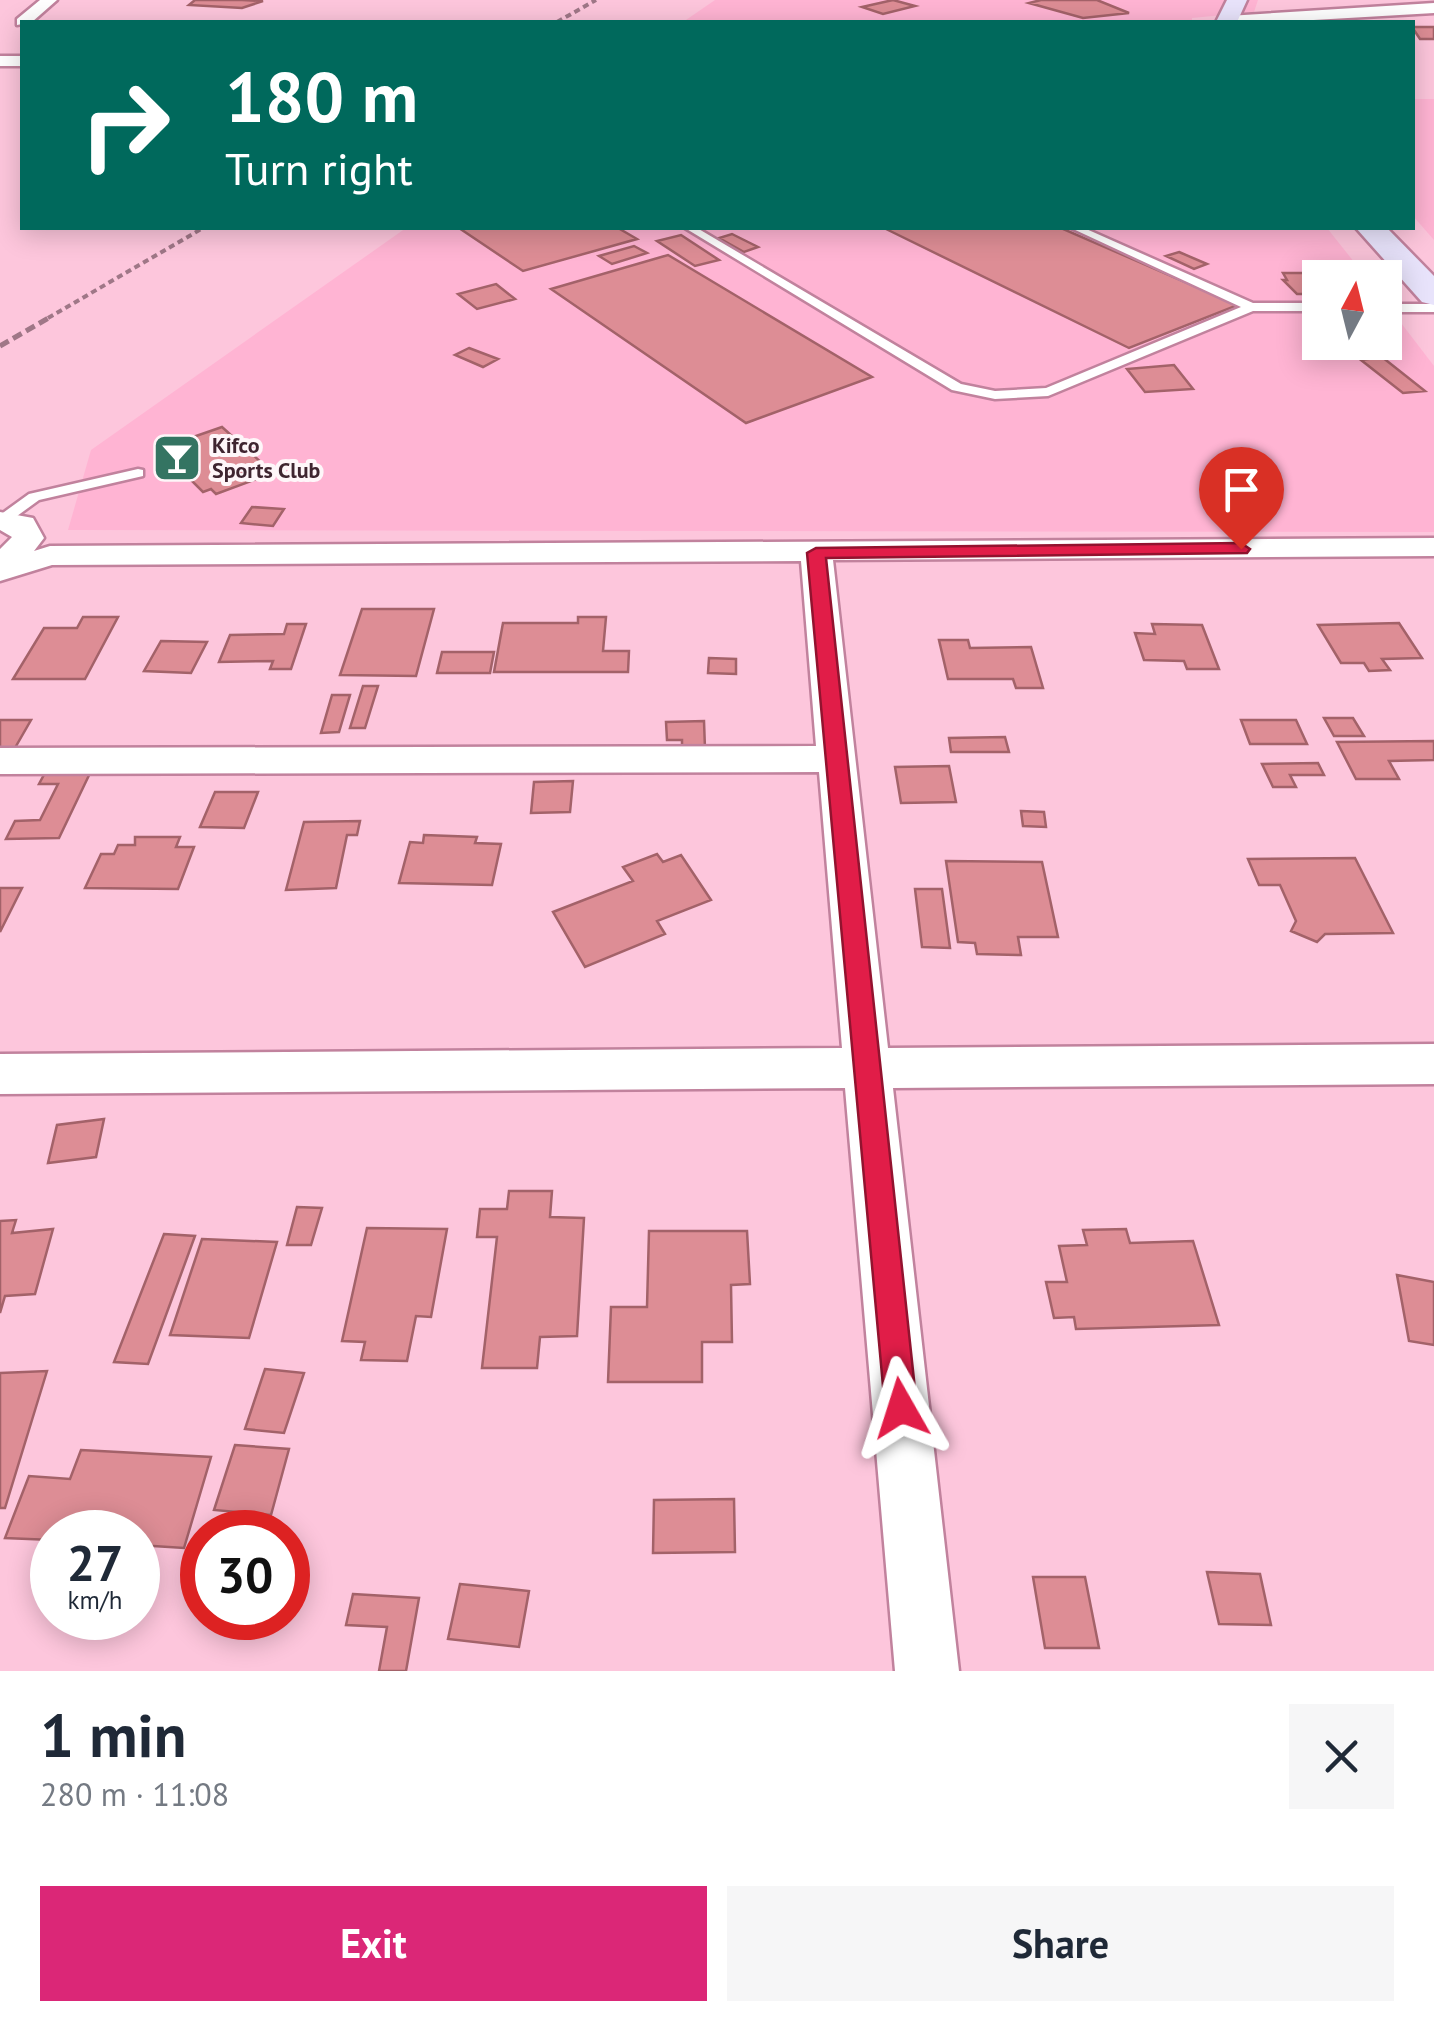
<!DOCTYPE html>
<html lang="en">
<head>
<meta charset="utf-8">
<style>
  body { margin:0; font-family:"PT Sans",sans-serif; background:#f6f6f7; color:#1f2937; height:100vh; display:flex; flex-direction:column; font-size:38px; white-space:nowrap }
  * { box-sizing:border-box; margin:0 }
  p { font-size:32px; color:#747a83 }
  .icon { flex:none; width:55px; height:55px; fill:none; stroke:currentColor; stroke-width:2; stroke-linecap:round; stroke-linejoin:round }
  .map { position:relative; height:1671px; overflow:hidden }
  .side { display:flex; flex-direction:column; background:#fff; flex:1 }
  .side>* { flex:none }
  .hud { position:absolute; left:20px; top:20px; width:1395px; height:210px; border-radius:0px; box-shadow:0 5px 25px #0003; background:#00695c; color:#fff; overflow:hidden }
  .needle { width:65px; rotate:7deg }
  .tools { position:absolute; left:1302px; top:260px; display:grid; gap:20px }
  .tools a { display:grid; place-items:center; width:100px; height:100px; border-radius:0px; background:#fff; box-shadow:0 5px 25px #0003; font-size:50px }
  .speed { position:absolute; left:30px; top:1510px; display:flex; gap:20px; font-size:50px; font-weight:700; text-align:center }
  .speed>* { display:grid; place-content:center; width:130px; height:130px; border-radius:50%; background:#fff; box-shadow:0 5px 25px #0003; line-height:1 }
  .speed small { font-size:25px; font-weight:400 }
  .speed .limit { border:15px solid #d22; background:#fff; color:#111 }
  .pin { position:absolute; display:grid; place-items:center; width:85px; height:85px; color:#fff; margin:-102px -42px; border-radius:50% 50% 50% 0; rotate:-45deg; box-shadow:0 0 10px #0007 }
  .pin .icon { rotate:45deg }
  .me { position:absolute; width:110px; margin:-55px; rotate:354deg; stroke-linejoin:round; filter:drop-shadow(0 0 8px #0008) }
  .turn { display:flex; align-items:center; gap:35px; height:210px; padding:0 40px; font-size:45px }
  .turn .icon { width:130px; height:130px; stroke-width:2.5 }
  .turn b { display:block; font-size:70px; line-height:85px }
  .round { display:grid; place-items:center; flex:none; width:105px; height:105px; border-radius:0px; background:#f6f6f7 }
  .summary { display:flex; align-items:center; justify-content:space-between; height:170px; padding:0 40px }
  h1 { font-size:60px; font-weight:700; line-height:75px }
  .action { display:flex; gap:20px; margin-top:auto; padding:20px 40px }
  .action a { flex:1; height:115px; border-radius:0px; background:#db2777; color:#fff; font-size:40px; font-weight:700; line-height:115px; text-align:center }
  .action a+a { background:#f6f6f7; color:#1f2937 }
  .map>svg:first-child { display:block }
  .built { fill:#ffb4d3 }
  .building { fill:#dd8d95; stroke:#a36269; stroke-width:2.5 }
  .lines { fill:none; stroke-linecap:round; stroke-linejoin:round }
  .service-casing { stroke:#c1829d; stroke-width:5 }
  .minor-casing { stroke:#c1829d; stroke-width:5 }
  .secondary-casing { stroke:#c1829d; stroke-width:5 }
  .path { stroke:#ba8d9f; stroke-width:2.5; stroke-dasharray:2.5 4; stroke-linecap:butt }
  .service { fill:#fff; fill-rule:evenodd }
  .minor { fill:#fff; fill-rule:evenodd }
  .secondary { fill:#e8e3fb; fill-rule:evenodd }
  .rail-far1 { stroke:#9f7787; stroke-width:4; stroke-dasharray:6 4; stroke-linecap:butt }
  .rail { stroke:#9f7787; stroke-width:5; stroke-dasharray:10 5; stroke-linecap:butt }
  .route { fill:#e11d48; stroke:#92132f; stroke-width:2.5 }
  .labels { text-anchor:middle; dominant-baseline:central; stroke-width:8; stroke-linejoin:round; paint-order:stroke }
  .far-poi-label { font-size:22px; font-weight:bold; fill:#3f2530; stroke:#fef6f9; text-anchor:start }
</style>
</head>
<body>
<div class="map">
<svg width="1434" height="1671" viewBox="0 0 1434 1671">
  <rect width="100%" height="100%" fill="#fdc6dc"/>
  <path class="built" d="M715,0h543l-4,12 -62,6v4h-509z
    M1413,99h21v141l-21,-24z
    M406,228h921l39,49 -46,1v64h65v-40l49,64v166l-1366,-2 23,-80z"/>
  <path class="building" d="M195,0h47l21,1 -21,7 -53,-3z
    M893,0l22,6 -32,8 -21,-7z
    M1041,0h56l32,13 -46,5 -54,-15z
    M1412,27h22v12h-14z
    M459,228h159l19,11 -114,32z
    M884,228h177l177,77 -109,43z
    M732,234l26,13 -14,5 -25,-14z
    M681,235l38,25 -24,6 -38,-25z
    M634,246l13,7 -35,11 -13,-8z
    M1179,252l28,12 -13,5 -28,-13z
    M668,255l204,122 -126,46 -195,-134z
    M1283,273h22l4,6h11v7h-10l5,8h-18l-14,-14h4z
    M496,284l19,15 -38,10 -19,-15z
    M469,348l29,11 -15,8 -28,-12z
    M1382,357l43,34 -22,2 -42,-33z
    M1174,365l19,24 -48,3 -18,-23z
    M222,427l51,46 -57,21 -5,-5 -8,3 -35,-35 7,-3 -8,-8z
    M252,507l32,2 -11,17 -32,-3z
    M362,609h72l-18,67 -76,-1z
    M83,617h35l-33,62h-72l31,-51h33z
    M578,617h28l-3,34h26l-1,21h-134l9,-49h75z
    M1399,623l23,35 -40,1 8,11 -21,1 -5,-8h-23l-23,-38z
    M287,624h19l-15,45h-21l3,-8 -54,1 11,-27 54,-1z
    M1152,624l50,1 17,44h-32l-3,-8 -40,-1 -9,-27 20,1z
    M939,640h29l2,8 61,-1 12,41h-27l-3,-9h-65z
    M161,641l46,1 -16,31 -47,-2z
    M442,652h52l-4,21h-53z
    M709,658l27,1v15l-28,-1z
    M363,686h15l-13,42h-15z
    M332,695h18l-11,37 -18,1z
    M1324,718h29l11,18h-30z
    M0,720h31l-19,33h-12z
    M1241,720h55l11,24h-57z
    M704,721l1,28 -23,1v-10h-15l-1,-18z
    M1005,737l4,15h-58l-2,-14z
    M1434,741v19l-45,1 10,18h-43l-19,-37z
    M1318,763l6,12h-34l6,12h-23l-11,-23z
    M949,766l7,36 -55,1 -6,-36z
    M46,771h45l-32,67 -53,1 9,-18 25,-1 18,-36h-19z
    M573,781l-3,31 -39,1 3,-31z
    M215,792h43l-14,36 -44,-1z
    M1021,811l23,1 2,15 -23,-1z
    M360,821l-3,14h-10l-11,53 -50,2 18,-68z
    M424,835l53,2 -2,6 26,1 -9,41 -93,-2 11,-41 13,1z
    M135,837h45l-4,10h18l-16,42 -93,-1 16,-34h13l4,-9h17z
    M657,854l6,8 18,-7 30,45 -54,21 8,13 -80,33 -32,-55 80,-31 -10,-14z
    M1355,858l38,75 -68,1 -8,8 -26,-11 5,-10 -16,-36h-21l-11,-26z
    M946,861l96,1 16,75h-40l3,18 -44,-1 -2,-11 -17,-1z
    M0,888h22l-22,44z
    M915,889h27l8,59 -28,-1z
    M104,1119l-8,38 -48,6 9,-38z
    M509,1191h43l-2,26 34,1 -7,118 -37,1 -3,31h-55l15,-131h-20l3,-28h27z
    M297,1207l25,1 -11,37h-24z
    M16,1220l-4,13 41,-4 -18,65 -30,2 -5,17v-92z
    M367,1228l80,1 -16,88 -15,-1 -9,45 -46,-1 4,-18 -23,-1z
    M1126,1229l4,14 63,-2 26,84 -143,4 -2,-12 -20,1 -8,-36h21l-8,-36 28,-1 -4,-15z
    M649,1231h98l3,53 -19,1 1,57h-30v40h-94l3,-75h36z
    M164,1234l31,2 -47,128 -34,-2z
    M202,1239l75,3 -28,96 -79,-3z
    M1397,1275l37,7v63l-25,-4z
    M265,1369l39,4 -20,60 -39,-4z
    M47,1371l-42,137h-5v-135z
    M235,1445l54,4 -18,66 -57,-5z
    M81,1450l130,7 -27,91 -46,-3v-13h-86v8l-47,-2 24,-62 41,3z
    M734,1499l1,53 -82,1 1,-53z
    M1207,1572l53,2 11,51 -52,-1z
    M1033,1577h52l14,71h-54z
    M460,1584l69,7 -10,56 -71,-8z
    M353,1594l66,4 -13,73h-27l8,-44 -41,-2z"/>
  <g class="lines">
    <g class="service-casing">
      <path id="service" d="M685,228h12l264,156 34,7 51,-3 195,-81 -170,-79h13l169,75h67v8h-67l-205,85 -53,3 -43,-9z
        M1385,304h49v8h-49z
        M138,469l5,1v6l-104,24 -33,24 -6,1v-10l29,-21z"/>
    </g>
    <g class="minor-casing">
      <path id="minor" d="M40,0h17l-25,22 -15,3v-6z
        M1434,3v10l-155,9 -59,-1 8,-5z
        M0,56h22v10h-22z
        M0,512l33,6 11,20 -10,13 16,-5 1384,-8v18l-601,4 55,488 546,-4v40l-541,4 66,583h-64l-50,-583 -845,6v-40l842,-6 -23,-276 -819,2v-26l816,-2 -15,-185 -749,4 -52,16v-32l12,-12 -12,-7z"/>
    </g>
    <g class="secondary-casing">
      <path id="secondary" d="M1227,0h20l-10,22h-21z
        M1356,228h31l47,48v29l-12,-3z"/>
    </g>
    <path class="path" d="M1141,22h26"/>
    <use href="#service" class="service"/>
    <use href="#minor" class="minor"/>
    <use href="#secondary" class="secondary"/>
    <path class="rail-far1" d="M557,22l39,-22
      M48,318l155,-90"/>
    <path class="rail" d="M0,346l52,-30"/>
  </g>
  <path class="route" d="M1241,543l9,6 -3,4 -421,5 91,850 -5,11 -11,5 -12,-5 -4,-11 -78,-855 9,-5z"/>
  <defs>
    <g id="bar-square" transform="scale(2.5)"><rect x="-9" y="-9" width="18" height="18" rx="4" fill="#347462" stroke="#fef6f9"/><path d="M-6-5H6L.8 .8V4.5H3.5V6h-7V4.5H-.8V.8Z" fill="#fff"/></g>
  </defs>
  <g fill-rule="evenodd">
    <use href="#bar-square" x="177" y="458"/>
  </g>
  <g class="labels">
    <g class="far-poi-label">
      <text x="212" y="445">Kifco<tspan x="212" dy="25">Sports Club</tspan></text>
    </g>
  </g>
</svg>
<div class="tools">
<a><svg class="needle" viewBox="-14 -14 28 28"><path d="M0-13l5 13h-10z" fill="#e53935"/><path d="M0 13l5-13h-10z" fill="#747a83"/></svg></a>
</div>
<div class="speed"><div>27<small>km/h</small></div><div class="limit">30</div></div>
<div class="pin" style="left:1241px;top:549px;background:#d93025"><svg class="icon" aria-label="arrive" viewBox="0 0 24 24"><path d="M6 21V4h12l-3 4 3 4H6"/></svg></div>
<svg class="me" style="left:901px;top:1408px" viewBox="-20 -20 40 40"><path d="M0-17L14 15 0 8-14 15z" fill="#e11d48" stroke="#fff" stroke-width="4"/></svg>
<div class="hud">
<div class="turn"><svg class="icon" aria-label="right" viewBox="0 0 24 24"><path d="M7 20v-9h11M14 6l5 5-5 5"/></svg><div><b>180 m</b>Turn right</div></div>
</div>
</div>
<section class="side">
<div class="summary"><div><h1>1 min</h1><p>280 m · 11:08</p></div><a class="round"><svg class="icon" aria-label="close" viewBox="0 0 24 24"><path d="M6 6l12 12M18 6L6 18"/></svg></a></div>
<div class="action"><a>Exit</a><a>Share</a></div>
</section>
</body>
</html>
